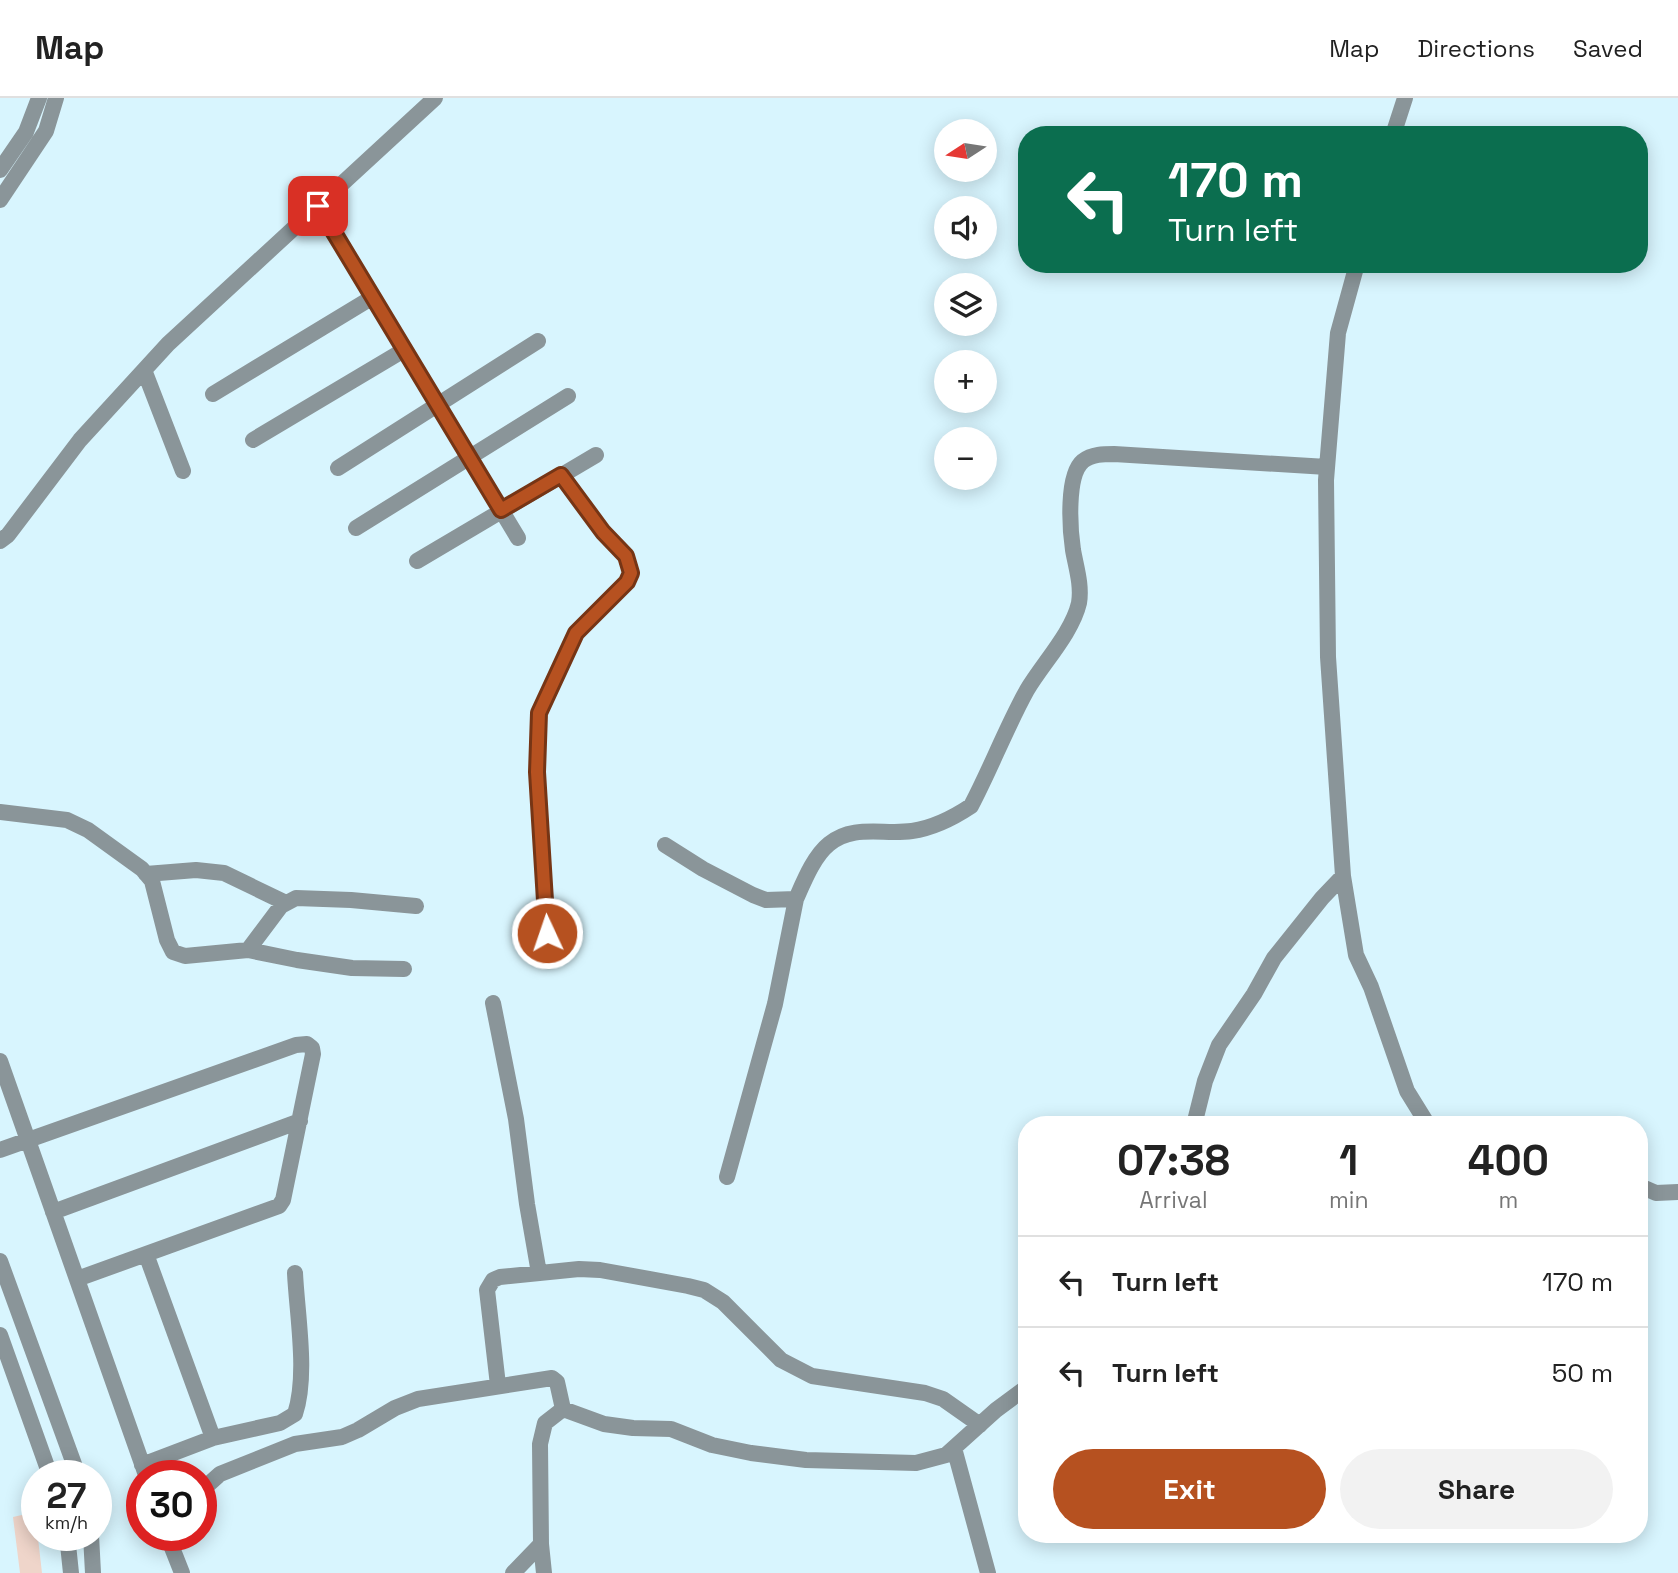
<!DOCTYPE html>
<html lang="en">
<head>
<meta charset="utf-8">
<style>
  body { margin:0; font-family:"Space Grotesk",sans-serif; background:#f2f2f2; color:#222; height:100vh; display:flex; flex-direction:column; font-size:26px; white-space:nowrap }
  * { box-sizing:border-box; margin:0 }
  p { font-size:23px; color:#767676 }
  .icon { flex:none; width:38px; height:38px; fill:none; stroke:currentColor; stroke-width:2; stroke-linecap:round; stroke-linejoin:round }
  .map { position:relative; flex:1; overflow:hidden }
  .panel { position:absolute; left:1018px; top:1018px; width:630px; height:427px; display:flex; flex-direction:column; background:#fff; border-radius:28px; box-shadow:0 4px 18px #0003 }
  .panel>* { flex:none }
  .banner { position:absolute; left:1018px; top:28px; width:630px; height:147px; border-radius:28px; box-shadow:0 4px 18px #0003; background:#0b6e4f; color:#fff; overflow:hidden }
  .needle { width:46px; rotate:258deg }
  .tools { position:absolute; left:934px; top:21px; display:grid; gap:14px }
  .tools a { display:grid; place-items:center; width:63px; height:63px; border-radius:50%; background:#fff; box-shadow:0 4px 18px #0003; font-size:35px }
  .speed { position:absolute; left:21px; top:1362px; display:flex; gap:14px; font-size:35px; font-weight:700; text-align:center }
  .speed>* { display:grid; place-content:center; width:91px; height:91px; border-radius:50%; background:#fff; box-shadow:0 4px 18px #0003; line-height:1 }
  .speed small { font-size:18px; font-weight:400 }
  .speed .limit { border:10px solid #d22; background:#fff; color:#111 }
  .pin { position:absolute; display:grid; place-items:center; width:60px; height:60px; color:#fff; margin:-30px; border-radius:14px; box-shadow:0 4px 10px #0006 }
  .me { position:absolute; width:77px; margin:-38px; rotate:357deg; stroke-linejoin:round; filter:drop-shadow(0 0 5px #0008) }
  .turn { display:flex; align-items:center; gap:24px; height:147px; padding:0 35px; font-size:32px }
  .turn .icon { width:91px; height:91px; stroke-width:2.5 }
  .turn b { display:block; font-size:49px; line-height:60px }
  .eta { display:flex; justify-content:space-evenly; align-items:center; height:119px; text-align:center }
  .eta b { font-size:42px; font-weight:700; line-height:49px }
  .button { display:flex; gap:14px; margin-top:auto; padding:14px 35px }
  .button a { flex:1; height:80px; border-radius:42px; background:#b65120; color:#fff; font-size:28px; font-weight:700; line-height:80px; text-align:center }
  .button a+a { background:#f2f2f2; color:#222 }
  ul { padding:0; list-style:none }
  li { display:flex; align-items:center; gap:21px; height:91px; padding:0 35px; border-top:2px solid #e0e0e0 }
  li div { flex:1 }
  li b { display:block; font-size:26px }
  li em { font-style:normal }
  header { display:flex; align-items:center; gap:42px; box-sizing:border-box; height:98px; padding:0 35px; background:#fff; border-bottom:2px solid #e0e0e0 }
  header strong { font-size:33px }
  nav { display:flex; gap:38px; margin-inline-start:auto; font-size:24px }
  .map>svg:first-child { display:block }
  .building { fill:#efd5ca }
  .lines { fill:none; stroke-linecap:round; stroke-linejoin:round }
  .minor { stroke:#8a9599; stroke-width:16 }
  .route-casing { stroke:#763515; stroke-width:18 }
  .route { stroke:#b65120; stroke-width:12 }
</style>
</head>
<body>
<header>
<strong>Map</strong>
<nav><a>Map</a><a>Directions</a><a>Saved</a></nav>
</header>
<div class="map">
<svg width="1678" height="1475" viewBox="0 0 1678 1475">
  <rect width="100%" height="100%" fill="#d8f5fe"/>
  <path class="building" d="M35,1414l7,61h-22l-7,-56z"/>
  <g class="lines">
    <path class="minor" d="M1393,37l12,-37
      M0,72l26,-38 13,-34
      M0,102l46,-69 10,-33
      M318,108l200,332
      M1357,166l-19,69 -12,147 2,177 15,219 13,79 15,32 36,104 21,34
      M144,272l39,101
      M213,296l160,-97
      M253,342l151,-90
      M338,370l200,-127
      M356,430l212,-132
      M0,443l8,-6 72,-95 88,-96 267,-246
      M417,463l179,-106
      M0,714l67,8 21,10 54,39 10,12 15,59 6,12 12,4 63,-6 49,10 55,8 52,1
      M665,747l38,24 50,26 13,5 30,-1c8,-18 18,-43 33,-55 24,-20 54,-9 83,-13 21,-3 41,-13 59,-25 20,-38 35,-78 56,-116 16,-27 45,-57 52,-87 3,-18 -3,-36 -6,-53 -3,-20 -7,-75 10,-89 9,-7 21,-7 31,-7l213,13
      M146,776l50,-4 28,3 62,30
      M547,835l-10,-162 2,-58 37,-80 51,-51 4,-9 -5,-17 -23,-24 -42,-57
      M248,852l33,-44 15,-8 55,2 65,6
      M493,905l23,116 11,85 12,69
      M0,963l146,414
      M1194,1027l11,-44 14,-36 35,-51 20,-36 48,-60 21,-22
      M0,1052l296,-105 11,-1 5,4 1,6 -30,146 -4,6 -202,73
      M727,1079l48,-173 21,-105
      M1640,1088l16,7 22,-1
      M53,1114l247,-91
      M0,1163l78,214
      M0,1237l50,140
      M498,1287l-11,-95 6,-10 7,-3 79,-8 21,1 88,16 16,4 19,12 58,58 31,16 113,17 18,6 37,26
      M213,1340l67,-15 15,-9c13,-39 2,-99 0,-141
      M954,1350l34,125
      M142,1367l71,-27 -67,-184
      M201,1393l19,-17 75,-30 47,-7 16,-7 37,-22 23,-9 134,-21 5,4 6,27 41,15 29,4 38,1 41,16 39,8 55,7 110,3 30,-8 50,-45 31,-23
      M67,1437l4,38
      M91,1437l2,38
      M167,1437l15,38
      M541,1446l3,29
      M513,1475l28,-29 -1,-100 5,-21 18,-14"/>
  </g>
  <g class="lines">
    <g class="route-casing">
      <path id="route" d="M318,108l183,304 60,-35 42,57 23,24 5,17 -4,9 -51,51 -37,80 -2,59 10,161"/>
    </g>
    <use href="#route" class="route"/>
  </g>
</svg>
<div class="tools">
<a><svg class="needle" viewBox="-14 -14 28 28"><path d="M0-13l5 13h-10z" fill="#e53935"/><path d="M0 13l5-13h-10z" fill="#767676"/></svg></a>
<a><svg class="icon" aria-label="sound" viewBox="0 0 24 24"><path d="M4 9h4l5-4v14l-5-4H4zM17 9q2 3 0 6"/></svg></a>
<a><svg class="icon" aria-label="layers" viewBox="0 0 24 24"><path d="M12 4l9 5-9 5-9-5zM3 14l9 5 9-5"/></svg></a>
<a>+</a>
<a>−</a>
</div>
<div class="speed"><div>27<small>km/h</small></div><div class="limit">30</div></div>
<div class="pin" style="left:318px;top:108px;background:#d93025"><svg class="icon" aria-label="arrive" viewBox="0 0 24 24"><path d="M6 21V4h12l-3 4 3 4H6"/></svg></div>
<svg class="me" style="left:547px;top:835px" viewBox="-20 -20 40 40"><circle r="17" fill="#b65120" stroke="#fff" stroke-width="3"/><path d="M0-11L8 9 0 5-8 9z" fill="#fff"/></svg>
<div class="banner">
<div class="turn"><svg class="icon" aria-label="left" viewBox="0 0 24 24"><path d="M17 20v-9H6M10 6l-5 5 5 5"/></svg><div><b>170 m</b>Turn left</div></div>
</div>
<section class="panel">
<div class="eta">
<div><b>07:38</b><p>Arrival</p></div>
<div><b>1</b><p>min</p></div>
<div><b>400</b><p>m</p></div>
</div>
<ul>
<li><svg class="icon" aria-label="left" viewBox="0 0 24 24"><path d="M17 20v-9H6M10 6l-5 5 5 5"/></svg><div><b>Turn left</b></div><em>170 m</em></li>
<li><svg class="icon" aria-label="left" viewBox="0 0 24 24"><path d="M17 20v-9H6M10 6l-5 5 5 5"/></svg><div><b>Turn left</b></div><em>50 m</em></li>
</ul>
<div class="button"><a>Exit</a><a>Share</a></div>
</section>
</div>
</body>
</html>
